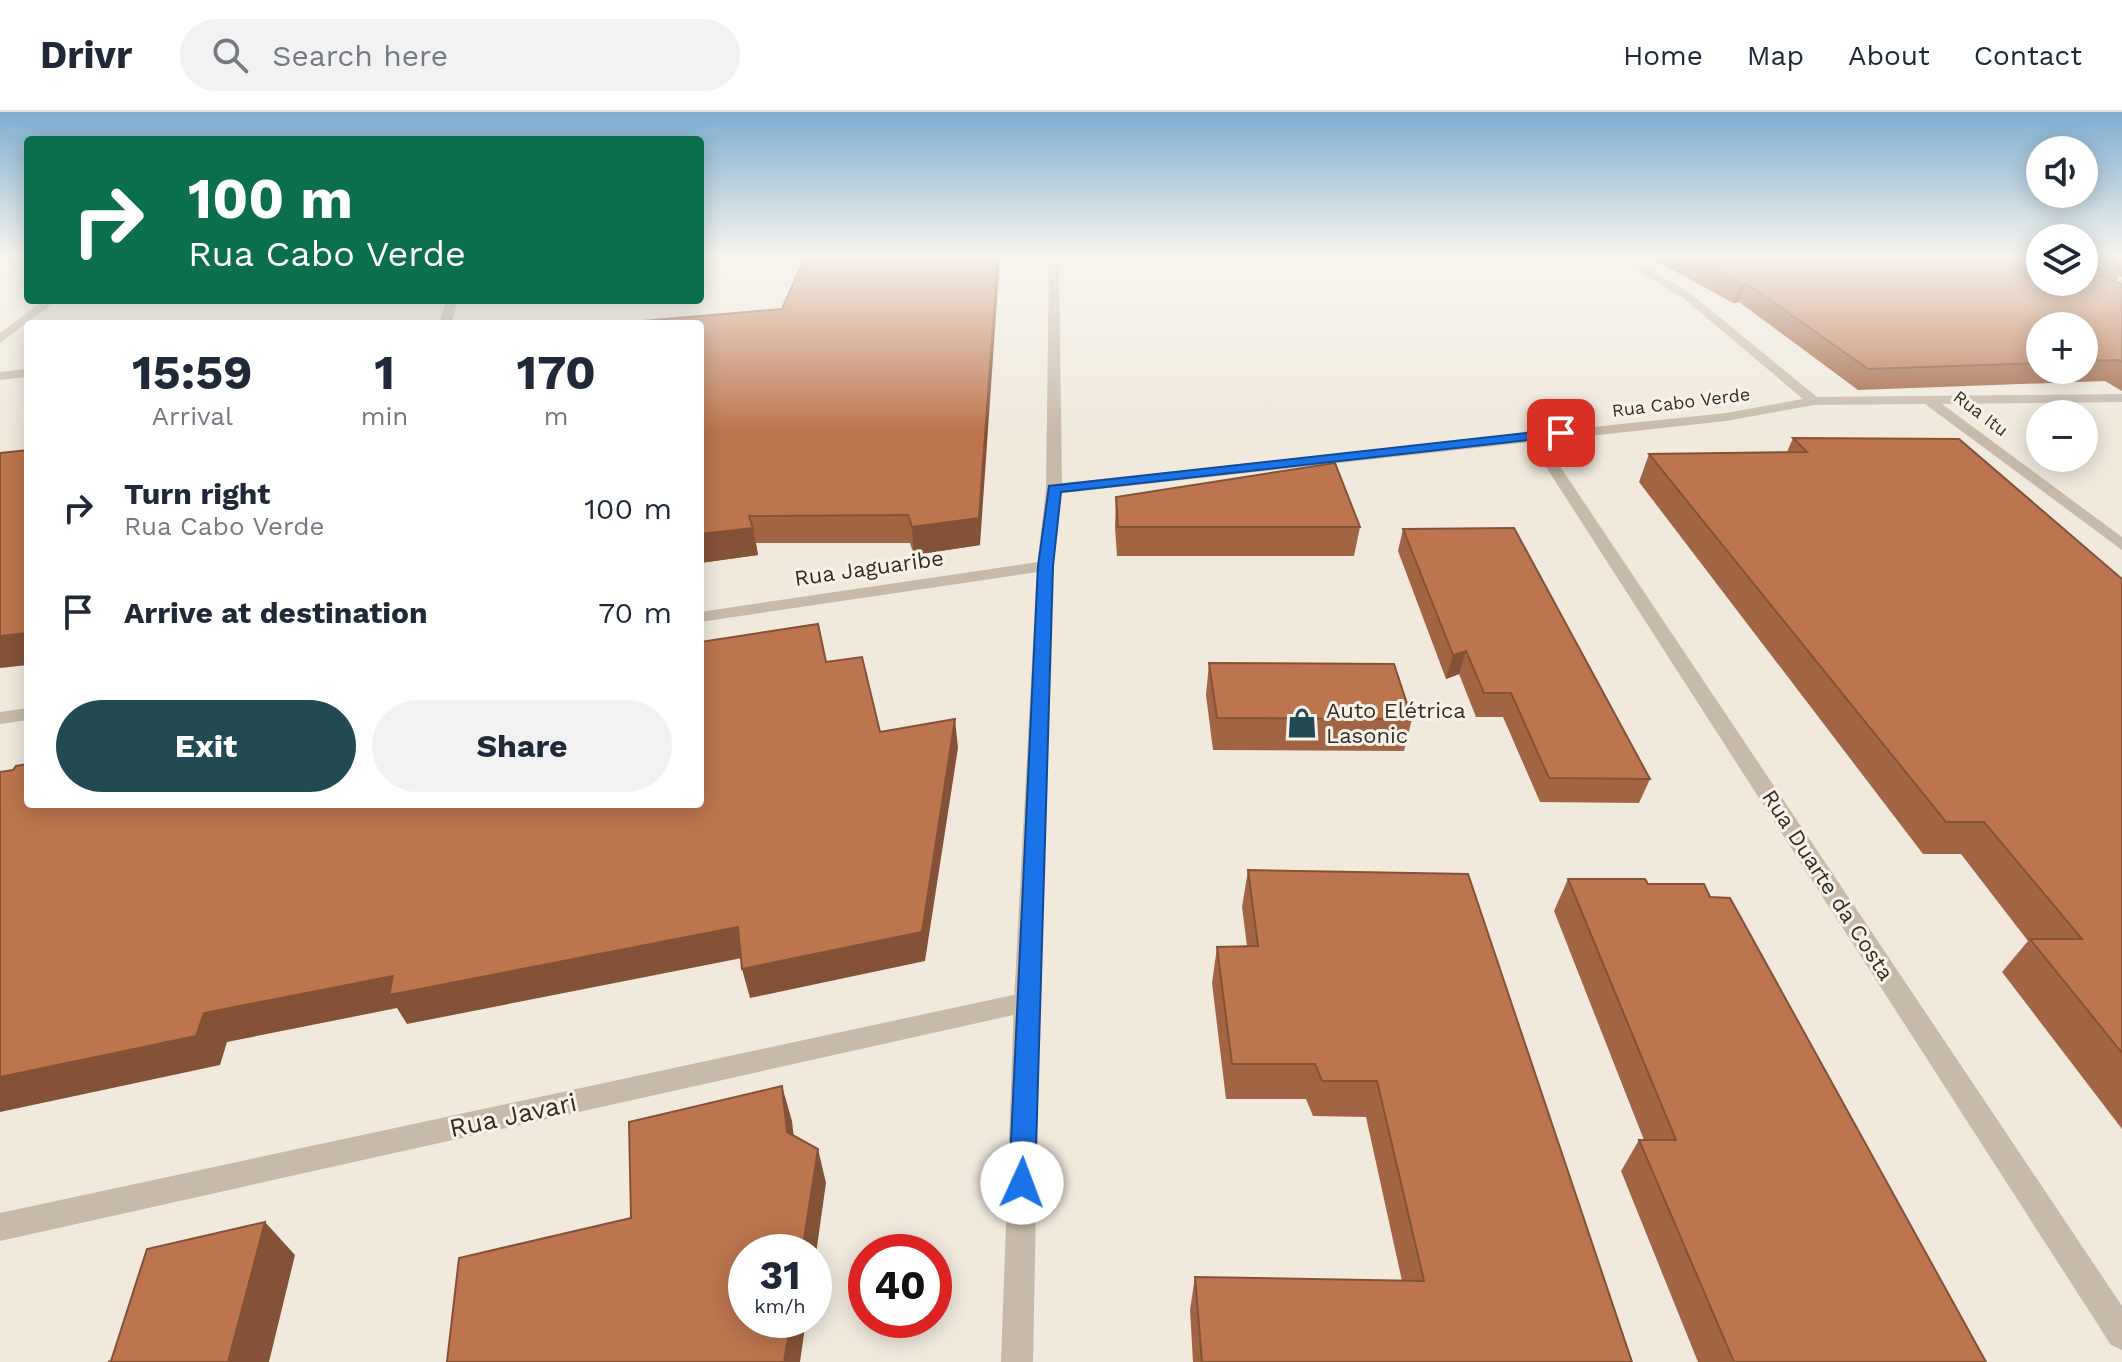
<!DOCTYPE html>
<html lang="en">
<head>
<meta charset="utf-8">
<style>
  body { margin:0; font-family:"Work Sans",sans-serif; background:#f2f2f3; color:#1f2937; height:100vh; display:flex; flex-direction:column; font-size:30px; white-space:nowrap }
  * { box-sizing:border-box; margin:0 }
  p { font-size:26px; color:#747a83 }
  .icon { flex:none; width:44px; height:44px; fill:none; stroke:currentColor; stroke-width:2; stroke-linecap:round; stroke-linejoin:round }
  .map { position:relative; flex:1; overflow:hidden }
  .sheet { position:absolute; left:24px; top:208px; width:680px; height:488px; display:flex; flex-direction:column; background:#fff; border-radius:8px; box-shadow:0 4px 20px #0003 }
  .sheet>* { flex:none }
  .banner { position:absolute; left:24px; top:24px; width:680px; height:168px; border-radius:8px; box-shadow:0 4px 20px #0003; background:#0b6e4f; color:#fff; overflow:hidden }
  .fabs { position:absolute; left:2026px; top:24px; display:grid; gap:16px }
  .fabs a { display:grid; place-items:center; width:72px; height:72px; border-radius:50%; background:#fff; box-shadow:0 4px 20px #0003; font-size:40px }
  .speed { position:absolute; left:728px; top:1122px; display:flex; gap:16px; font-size:40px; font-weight:700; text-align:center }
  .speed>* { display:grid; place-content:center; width:104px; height:104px; border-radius:50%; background:#fff; box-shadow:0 4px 20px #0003; line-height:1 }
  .speed small { font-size:20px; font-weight:400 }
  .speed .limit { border:12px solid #d22; background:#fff; color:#111 }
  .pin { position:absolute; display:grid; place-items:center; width:68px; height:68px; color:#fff; margin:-34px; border-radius:16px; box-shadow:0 4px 12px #0006 }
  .me { position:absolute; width:88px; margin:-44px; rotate:2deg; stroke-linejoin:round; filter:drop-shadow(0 0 6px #0008) }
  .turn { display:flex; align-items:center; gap:28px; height:168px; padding:0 32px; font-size:36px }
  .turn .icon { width:104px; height:104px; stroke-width:2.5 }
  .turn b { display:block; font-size:56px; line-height:68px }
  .eta { display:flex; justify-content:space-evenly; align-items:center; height:136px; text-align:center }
  .eta b { font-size:48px; font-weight:700; line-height:56px }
  .action { display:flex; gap:16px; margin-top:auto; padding:16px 32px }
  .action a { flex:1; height:92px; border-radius:48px; background:#214a53; color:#fff; font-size:32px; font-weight:700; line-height:92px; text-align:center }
  .action a+a { background:#f2f2f3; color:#1f2937 }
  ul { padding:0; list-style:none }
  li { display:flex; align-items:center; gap:24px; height:104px; padding:0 32px }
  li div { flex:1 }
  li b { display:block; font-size:30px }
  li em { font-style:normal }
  header { display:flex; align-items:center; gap:48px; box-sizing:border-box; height:112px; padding:0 40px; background:#fff; border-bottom:2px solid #e0e1e3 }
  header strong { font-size:38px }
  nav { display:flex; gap:44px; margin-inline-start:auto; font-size:28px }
  .search { width:560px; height:72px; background:#f2f2f3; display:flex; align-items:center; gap:20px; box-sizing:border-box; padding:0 28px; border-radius:44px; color:#747a83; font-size:30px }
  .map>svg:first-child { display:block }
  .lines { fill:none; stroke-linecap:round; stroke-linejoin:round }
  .minor { fill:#c7baa9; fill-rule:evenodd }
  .tertiary { fill:#c7baa9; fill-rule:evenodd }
  .wall { fill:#a26543; fill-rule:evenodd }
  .shaded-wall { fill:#845237 }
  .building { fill:#bc754e; stroke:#845237; stroke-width:2 }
  .route { fill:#1a73e8; stroke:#114b97; stroke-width:2 }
  .labels { text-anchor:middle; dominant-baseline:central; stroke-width:6; stroke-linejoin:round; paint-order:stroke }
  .far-street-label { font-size:18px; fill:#352e28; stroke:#f8f2e8 }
  .street-label { font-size:22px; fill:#352e28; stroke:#f8f2e8 }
  .poi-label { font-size:22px; fill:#352e28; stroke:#f8f2e8; text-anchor:start }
  .near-street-label { font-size:26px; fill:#352e28; stroke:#f8f2e8 }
</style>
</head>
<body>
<header>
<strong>Drivr</strong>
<div class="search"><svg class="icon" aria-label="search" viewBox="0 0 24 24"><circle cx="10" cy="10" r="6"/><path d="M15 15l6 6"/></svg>Search here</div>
<nav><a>Home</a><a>Map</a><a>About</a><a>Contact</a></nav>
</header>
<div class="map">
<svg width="2122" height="1250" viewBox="0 0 2122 1250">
  <rect width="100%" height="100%" fill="#f0e9dc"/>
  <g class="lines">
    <path class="minor" d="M1615,145h13l62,36 127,104 305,-3v8l-180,2 180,133v13l-197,-146 -111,1 -88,16 -183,20 579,865v44l-11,-5 -581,-903 -476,52 -8,-5 8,-5 672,-71 77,-14 -121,-102z
      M2084,154l38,14v7l-38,-14z
      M44,188h13l-57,43v-10z
      M446,188h12l-7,24h-12z
      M28,257v8l-28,3v-8z
      M1045,449l6,1 2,4 -2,4 -351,52v-10z
      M28,596v12l-28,4v-12z
      M1027,880l9,3 4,7 -4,7 -9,3 -1027,229v-28z"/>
    <path class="tertiary" d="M0,145h25l-25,5z
      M1049,145h10l3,232 -9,77 -13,436 -7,360h-32l13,-360 23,-436 9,-77z"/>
  </g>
  <path class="wall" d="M1649,145h473v20l-3,-1 -4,6 7,2v107l-17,-10 -247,9 -119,-88 -6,1zM2040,214h44v44h-44z
    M700,212l280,221 -66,10 -4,-12h-154l2,12 -58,8z
    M1793,326l329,141v550l-120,-157 26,-31 -67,-87h-38l-284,-372 10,-28 138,-2z
    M1116,385l244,30 -6,29h-237l-2,-29z
    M1403,417l247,250 -11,24 -99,-1 -37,-85h-27l-17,-43 -13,5 -48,-128z
    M1209,551l203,56 -8,32 -191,-1 -7,-55z
    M1248,758l384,492h-439l-3,-52 5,-33 207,4 -36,-164 -53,-1 -7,-17h-80l-14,-116 5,-36 30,-1 -5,-39z
    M1568,767l80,5 62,13 276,465h-288l-77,-191 18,-31h5l-90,-229z"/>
  <path class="shaded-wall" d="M998,145h2l-20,288 -66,10 -2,-28z
    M1746,171l-7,19 -6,1 8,-19z
    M753,416l5,27 -58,8v-29z
    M28,521v32l-28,3v-32z
    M1466,539l-7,23 -13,5 7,-24z
    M955,607l3,29 -33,213 -175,37 -8,-29z
    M738,815l9,30 -340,67 -10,-16 -170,34 -7,23 -220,47v-35l204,-64 189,-37z
    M782,974l10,35 5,45 -10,-34z
    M818,1037l8,34 -12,85v-16h-12z
    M265,1110l30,33 -26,107h-41z
    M791,1208h15l-6,42h-16z"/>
  <path class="building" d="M805,145h193l-19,261 -67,9 -4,-12 -159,1 4,12 -53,6v-210h-92l174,-15z
    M1689,145h351v25h44v-12l38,14v78l-4,-2 -34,1v-35h-44v37l-172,6 -122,-86 -5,1z
    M2084,145h10l28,11 -38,2z
    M1793,326l166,1 163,140v474l-92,-114h52l-98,-117h-38l-297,-368 158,-2z
    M28,338v183l-28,3v-183z
    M1335,351l25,64h-242l-2,-30z
    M1514,416l136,251 -101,-1 -38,-85h-27l-18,-42 -13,4 -50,-126z
    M818,512l8,38 36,-5 18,75 75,-13 -33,213 -180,37 -4,-42 -349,68 4,-19 -189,37 -8,23 -196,41v-305l13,-2 3,-4 12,-2v40h672v-162z
    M1209,551l185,1 18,55 -195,-1z
    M1248,758l220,4 164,488h-430l-7,-85 229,4 -47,-200h-55l-7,-17h-83l-15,-117 41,-1z
    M1568,767h77l3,5h56l6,13 20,1 256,464h-252l-95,-222h37z
    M782,974l5,46 31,17 -16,103h-56v68h45l-7,42h-337l12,-104 172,-40 -2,-96z
    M265,1110l-37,140h-120l3,-1 36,-112z"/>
  <linearGradient id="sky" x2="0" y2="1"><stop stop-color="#7dadd0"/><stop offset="0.45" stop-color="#f8f5ef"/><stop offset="1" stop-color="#f8f5ef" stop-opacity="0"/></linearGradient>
  <rect width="2122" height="320" fill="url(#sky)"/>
  <path class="route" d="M1561,317l6,4 -2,3 -504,56 -8,74 -18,617 -4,8 -9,4 -9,-4 -4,-8 29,-617 11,-80z"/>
  <defs>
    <g id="shop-bare" transform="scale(2.4)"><path d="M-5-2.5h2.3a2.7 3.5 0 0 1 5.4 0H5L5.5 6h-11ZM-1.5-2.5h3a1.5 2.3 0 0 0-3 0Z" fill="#214a53" stroke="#f8f2e8" stroke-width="2.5" paint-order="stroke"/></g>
  </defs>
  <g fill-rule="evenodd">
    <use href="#shop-bare" x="1302" y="611"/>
  </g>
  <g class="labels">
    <g class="far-street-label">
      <text transform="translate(1681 290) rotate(-7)">Rua Cabo Verde</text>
      <text transform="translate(1981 301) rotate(37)">Rua Itu</text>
    </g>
    <g class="street-label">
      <text transform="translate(869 456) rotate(-8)">Rua Jaguaribe</text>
      <text transform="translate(1828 773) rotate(57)">Rua Duarte da Costa</text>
    </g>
    <g class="poi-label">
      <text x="1326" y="598">Auto Elétrica<tspan x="1326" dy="25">Lasonic</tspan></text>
    </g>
    <g class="near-street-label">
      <text transform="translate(513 1003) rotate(-12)">Rua Javari</text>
    </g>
  </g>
</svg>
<div class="fabs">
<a><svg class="icon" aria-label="sound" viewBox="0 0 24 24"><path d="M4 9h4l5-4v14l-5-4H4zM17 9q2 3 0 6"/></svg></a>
<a><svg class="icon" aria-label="layers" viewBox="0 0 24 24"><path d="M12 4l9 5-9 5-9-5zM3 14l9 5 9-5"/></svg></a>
<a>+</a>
<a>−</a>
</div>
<div class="speed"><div>31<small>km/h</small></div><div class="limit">40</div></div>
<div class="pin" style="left:1561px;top:321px;background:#d93025"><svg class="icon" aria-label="arrive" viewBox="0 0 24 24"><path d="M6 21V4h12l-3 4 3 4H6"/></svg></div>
<svg class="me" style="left:1022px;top:1071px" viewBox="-20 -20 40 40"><circle r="19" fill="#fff"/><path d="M0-13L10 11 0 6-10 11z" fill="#1a73e8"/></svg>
<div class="banner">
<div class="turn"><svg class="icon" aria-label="right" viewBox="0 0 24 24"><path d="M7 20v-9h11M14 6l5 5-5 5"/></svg><div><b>100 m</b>Rua Cabo Verde</div></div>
</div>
<section class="sheet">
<div class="eta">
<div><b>15:59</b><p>Arrival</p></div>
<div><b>1</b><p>min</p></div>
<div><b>170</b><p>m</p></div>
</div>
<ul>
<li><svg class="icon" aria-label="right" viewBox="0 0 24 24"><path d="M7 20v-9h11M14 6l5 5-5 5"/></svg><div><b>Turn right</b><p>Rua Cabo Verde</p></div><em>100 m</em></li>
<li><svg class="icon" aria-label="arrive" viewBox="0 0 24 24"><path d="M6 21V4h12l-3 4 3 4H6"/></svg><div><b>Arrive at destination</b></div><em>70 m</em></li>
</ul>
<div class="action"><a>Exit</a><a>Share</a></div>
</section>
</div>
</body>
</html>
